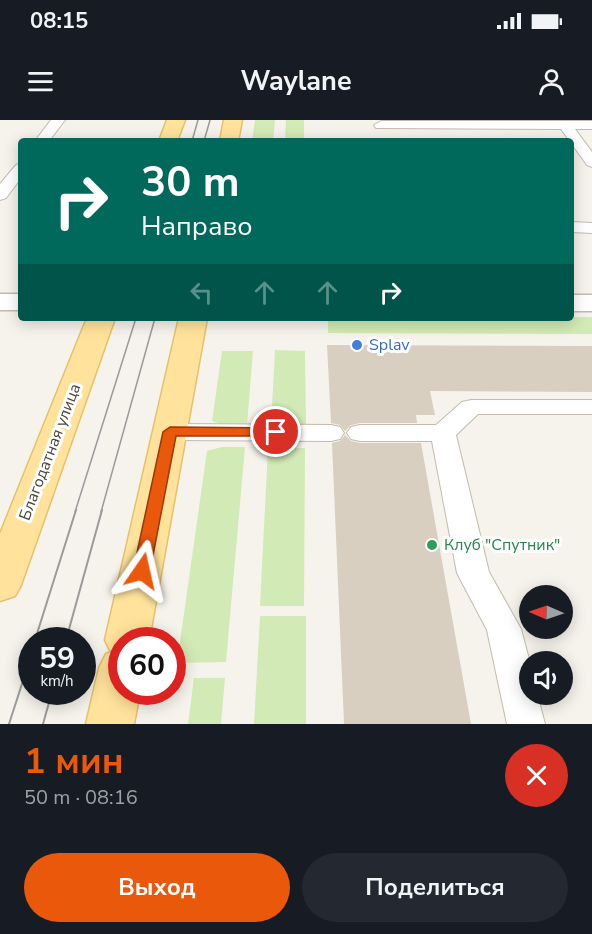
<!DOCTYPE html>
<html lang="ru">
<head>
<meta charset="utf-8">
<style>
  body { margin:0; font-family:"Nunito Sans",sans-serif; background:#242831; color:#f1f3f6; height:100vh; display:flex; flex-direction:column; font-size:22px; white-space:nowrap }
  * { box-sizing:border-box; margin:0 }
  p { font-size:20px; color:#9ea1a6 }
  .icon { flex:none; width:33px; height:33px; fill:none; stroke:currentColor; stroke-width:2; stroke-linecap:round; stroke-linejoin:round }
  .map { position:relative; height:604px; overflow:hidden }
  .details { display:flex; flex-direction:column; background:#171b24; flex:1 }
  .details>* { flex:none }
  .banner { position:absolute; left:18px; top:18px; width:556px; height:183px; border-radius:6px; box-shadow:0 3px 15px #0003; background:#00695c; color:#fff; overflow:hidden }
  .needle { width:39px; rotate:272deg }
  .controls { position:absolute; left:519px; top:465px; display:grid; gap:12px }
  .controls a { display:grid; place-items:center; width:54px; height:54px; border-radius:50%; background:#171b24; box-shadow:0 3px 15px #0003; font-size:30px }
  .speed { position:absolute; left:18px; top:507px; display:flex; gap:12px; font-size:30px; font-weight:700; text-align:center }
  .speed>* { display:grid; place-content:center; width:78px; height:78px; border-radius:50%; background:#171b24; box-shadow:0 3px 15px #0003; line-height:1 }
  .speed small { font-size:15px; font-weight:400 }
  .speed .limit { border:9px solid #d22; background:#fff; color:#111 }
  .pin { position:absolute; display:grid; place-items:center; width:51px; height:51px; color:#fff; margin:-26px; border:3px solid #fff; border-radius:50%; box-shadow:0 2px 6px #0007 }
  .me { position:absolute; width:66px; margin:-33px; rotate:11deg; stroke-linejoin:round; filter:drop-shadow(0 0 4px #0008) }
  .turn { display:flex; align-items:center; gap:21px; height:126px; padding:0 24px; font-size:27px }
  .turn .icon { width:78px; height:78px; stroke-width:2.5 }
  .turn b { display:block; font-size:42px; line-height:51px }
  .lanes { display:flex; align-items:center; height:57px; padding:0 24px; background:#0003; justify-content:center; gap:30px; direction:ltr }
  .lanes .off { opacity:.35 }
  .round { display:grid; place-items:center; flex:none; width:63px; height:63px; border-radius:32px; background:#242831 }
  .summary { display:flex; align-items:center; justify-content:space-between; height:102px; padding:0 24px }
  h1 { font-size:36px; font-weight:700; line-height:45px; color:#ea580c }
  .action { display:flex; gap:12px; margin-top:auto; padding:12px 24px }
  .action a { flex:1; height:69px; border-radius:36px; background:#ea580c; color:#fff; font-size:24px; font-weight:700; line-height:69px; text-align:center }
  .action a+a { background:#242831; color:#f1f3f6 }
  .status { display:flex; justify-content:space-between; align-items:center; height:42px; padding:0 30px; background:#171b24; direction:ltr }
  .status svg { height:16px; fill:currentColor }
  header { display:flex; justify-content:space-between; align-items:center; height:78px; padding:0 24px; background:#171b24; font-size:27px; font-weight:700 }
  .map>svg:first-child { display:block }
  .green { fill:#d2eab5 }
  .building { fill:#d8cfc1 }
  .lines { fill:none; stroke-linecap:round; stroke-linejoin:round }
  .lane-casing { stroke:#c2bbae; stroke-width:2 }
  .street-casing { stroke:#c2bbae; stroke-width:3 }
  .primary-casing { stroke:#e6c16a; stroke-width:3 }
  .lane { fill:#fff; fill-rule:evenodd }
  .street { fill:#fff; fill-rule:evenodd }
  .primary { fill:#ffe39c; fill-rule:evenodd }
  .tram-far1 { stroke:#9a9a9a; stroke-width:1.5 }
  .tram { stroke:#9a9a9a; stroke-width:2 }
  .route { fill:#ea580c; stroke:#983908; stroke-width:1.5 }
  .shop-dot { fill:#3f7fe0; stroke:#fff; stroke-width:2 }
  .leisure-dot { fill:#2e9e5b; stroke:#fff; stroke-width:2 }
  .labels { text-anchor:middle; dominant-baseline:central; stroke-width:6; stroke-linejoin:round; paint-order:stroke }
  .shop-label { font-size:16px; fill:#366cbe; stroke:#fff; text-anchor:start }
  .street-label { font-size:16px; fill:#4b4439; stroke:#fff }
  .leisure-label { font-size:16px; fill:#27864d; stroke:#fff; text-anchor:start }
</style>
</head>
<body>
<div class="status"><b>08:15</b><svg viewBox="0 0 49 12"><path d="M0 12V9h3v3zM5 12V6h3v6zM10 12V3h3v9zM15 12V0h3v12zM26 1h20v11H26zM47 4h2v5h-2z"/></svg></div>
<header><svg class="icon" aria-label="menu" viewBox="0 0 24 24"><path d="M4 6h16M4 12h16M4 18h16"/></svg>Waylane<svg class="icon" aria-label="person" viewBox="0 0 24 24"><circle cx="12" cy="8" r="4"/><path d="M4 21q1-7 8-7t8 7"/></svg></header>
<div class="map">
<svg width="592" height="604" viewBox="0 0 592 604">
  <rect width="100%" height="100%" fill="#f6f3ec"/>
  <path class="green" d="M255,0h20l-2,21h-21z
    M286,0h18v21h-19z
    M592,197v17l-264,-1v-15z
    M275,230l30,1 1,74h-35z
    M222,231h31l-6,74h-23l-12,-4z
    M222,327h23l-19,215 -49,1 30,-212z
    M268,328h37l-1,158h-44z
    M260,496h46v108h-52z
    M194,558h31l-4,46h-33z"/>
  <path class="building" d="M327,225l265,1v46l-162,-1 5,24h-19l1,8h-57l-9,2 -6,6 -5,-6 -9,-2z
    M345,315l6,6 9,2h61l50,281h-127l-12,-281 8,-2z"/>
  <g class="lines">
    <g class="lane-casing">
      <path id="lane" d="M51,0h14l-16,21h-14z
        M381,1h211v8h-17l17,23v15l-5,-2 -26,-36 -185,-1 -2,-3z
        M21,43v15l-15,20 -6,2v-16l16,-19z
        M572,102l20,1v10l-20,-1z
        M471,280h121v14h-114l-22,21 33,137 32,57 9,34v31h7l8,30h-38l-20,-94 -30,-57 -25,-132h-72l-9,-2 -4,-6 4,-6 9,-2h76l26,-23z
        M170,304l161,1 9,2 4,6 -4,6 -9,2 -161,-1 -9,-2 -4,-6 4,-6z"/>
    </g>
    <g class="street-casing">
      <path id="street" d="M0,174h21v16h-21z
        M572,175h20v16h-20z"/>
    </g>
    <g class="primary-casing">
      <path id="primary" d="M167,0h18l-8,21h-18z
        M224,0h18l-4,21h-18z
        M87,198h28l-94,267 -6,11 -15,5v-67z
        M179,198h28l-58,322h-27v52h18l-6,32h-48l13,-56 7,-14 5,-2 -6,-12z"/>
    </g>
    <use href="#lane" class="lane"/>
    <use href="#street" class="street"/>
    <use href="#primary" class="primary"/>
    <path class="tram-far1" d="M192,21l6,-21
      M204,21l6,-21
      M75,392l61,-194
      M101,392l54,-194"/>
    <path class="tram" d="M35,520l41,-130
      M66,520l36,-130
      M9,604l23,-71
      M43,604l9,-32"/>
  </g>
  <path class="route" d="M170,307l106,1 7,4 -7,4h-100l-26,135 -2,4 -6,2 -6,-2 -3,-4 30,-139z"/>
  <circle class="shop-dot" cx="357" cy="225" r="6"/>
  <circle class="leisure-dot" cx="432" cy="425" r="6"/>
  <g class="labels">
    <g class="shop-label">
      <text x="369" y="225">Splav</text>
    </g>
    <g class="street-label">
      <text transform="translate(50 332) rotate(-69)">Благодатная улица</text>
    </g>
    <g class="leisure-label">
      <text x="444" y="425">Клуб "Спутник"</text>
    </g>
  </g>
</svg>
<div class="controls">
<a><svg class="needle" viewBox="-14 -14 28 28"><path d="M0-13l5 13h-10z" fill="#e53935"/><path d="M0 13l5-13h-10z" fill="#9ea1a6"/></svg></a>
<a><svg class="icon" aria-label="sound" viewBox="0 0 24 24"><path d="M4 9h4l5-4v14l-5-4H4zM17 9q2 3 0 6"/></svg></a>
</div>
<div class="speed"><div>59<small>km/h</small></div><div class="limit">60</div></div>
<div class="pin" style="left:276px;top:312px;background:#d93025"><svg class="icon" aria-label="arrive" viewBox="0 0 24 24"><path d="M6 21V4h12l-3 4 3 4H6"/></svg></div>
<svg class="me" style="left:142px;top:451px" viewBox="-20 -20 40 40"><path d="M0-17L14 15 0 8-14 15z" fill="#ea580c" stroke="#fff" stroke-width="4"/></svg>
<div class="banner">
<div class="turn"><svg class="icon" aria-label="right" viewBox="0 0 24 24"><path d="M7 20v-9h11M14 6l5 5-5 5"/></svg><div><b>30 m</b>Направо</div></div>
<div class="lanes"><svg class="icon off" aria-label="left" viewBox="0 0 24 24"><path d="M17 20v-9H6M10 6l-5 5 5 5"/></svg><svg class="icon off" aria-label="ahead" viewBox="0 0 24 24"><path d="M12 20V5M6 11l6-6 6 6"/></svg><svg class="icon off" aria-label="ahead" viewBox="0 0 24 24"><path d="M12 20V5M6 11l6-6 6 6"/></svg><svg class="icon" aria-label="right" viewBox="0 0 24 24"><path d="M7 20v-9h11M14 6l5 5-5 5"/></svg></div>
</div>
</div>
<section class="details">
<div class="summary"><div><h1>1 мин</h1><p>50 m · 08:16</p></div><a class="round" style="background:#d93025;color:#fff"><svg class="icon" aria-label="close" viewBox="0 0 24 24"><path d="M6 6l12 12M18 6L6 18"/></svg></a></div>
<div class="action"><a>Выход</a><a>Поделиться</a></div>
</section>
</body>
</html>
